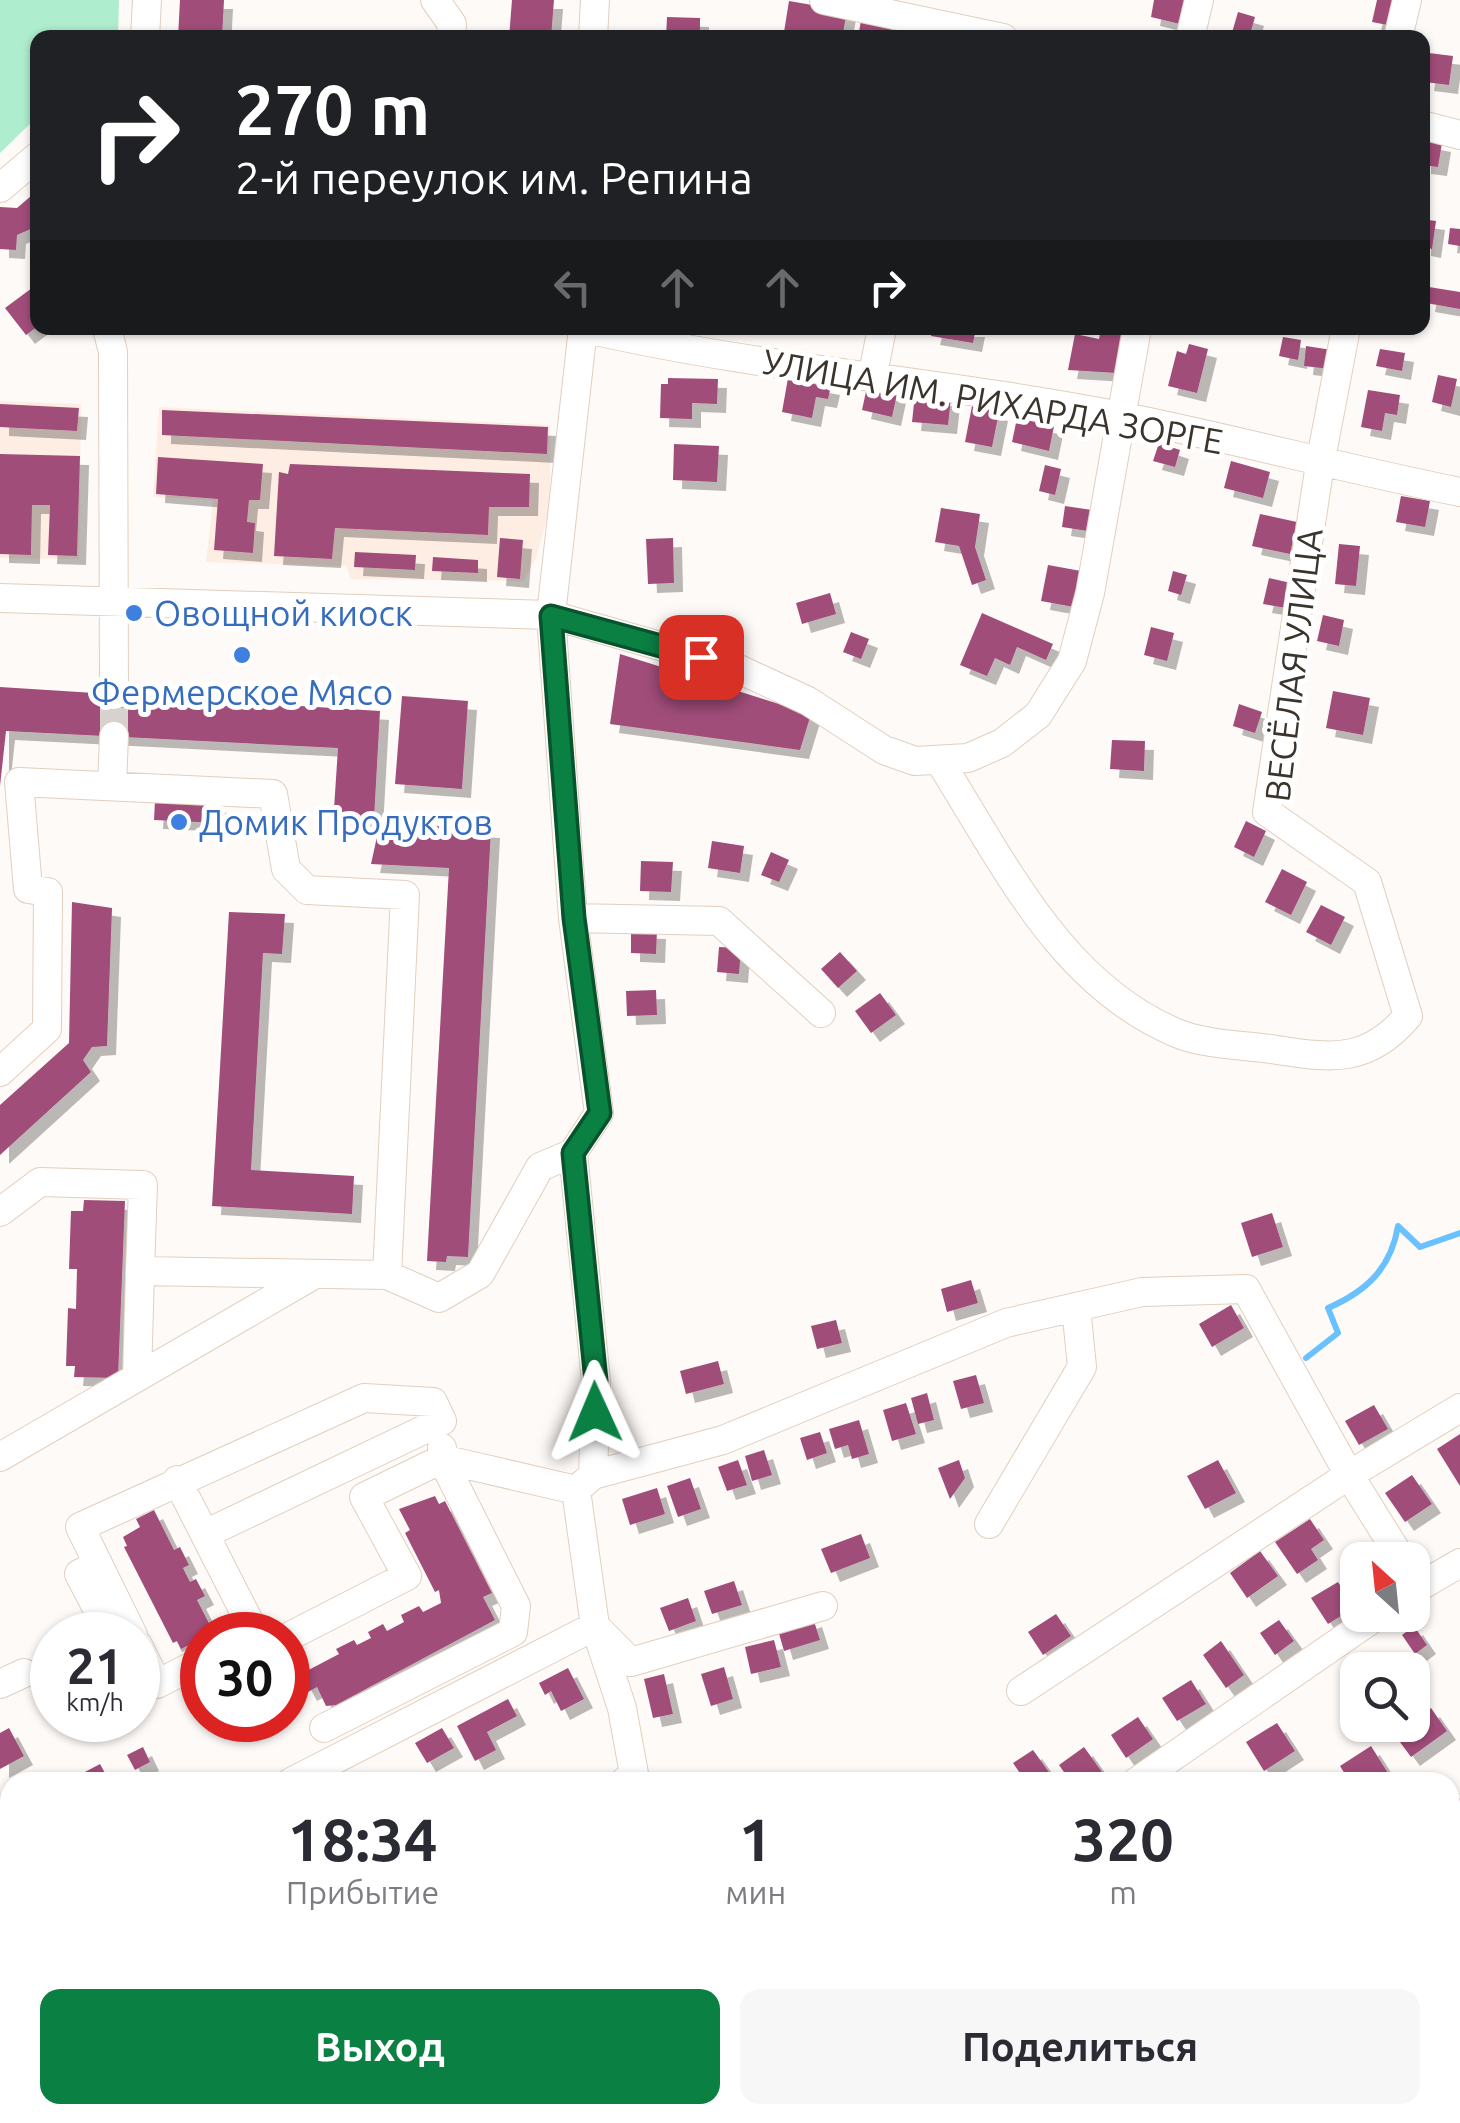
<!DOCTYPE html>
<html lang="ru">
<head>
<meta charset="utf-8">
<style>
  body { margin:0; font-family:Ubuntu,sans-serif; background:#f7f7f7; color:#2b2b33; height:100vh; display:flex; flex-direction:column; font-size:38px; white-space:nowrap }
  * { box-sizing:border-box; margin:0 }
  p { font-size:32px; color:#7c7c81 }
  .icon { flex:none; width:55px; height:55px; fill:none; stroke:currentColor; stroke-width:2; stroke-linecap:round; stroke-linejoin:round }
  .map { position:relative; flex:1; overflow:hidden }
  .side { position:absolute; left:0px; top:1772px; width:1460px; height:352px; display:flex; flex-direction:column; background:#fff; border-radius:30px 30px 0 0; box-shadow:0 2px 8px #0004 }
  .side>* { flex:none }
  .hud { position:absolute; left:30px; top:30px; width:1400px; height:305px; border-radius:20px; box-shadow:0 2px 8px #0004; background:#202124; color:#fff; overflow:hidden }
  .needle { width:65px; rotate:333deg }
  .buttons { position:absolute; left:1340px; top:1542px; display:grid; gap:20px }
  .buttons a { display:grid; place-items:center; width:90px; height:90px; border-radius:20px; background:#fff; box-shadow:0 2px 8px #0004; font-size:50px }
  .speed { position:absolute; left:30px; top:1612px; display:flex; gap:20px; font-size:50px; font-weight:700; text-align:center }
  .speed>* { display:grid; place-content:center; width:130px; height:130px; border-radius:50%; background:#fff; box-shadow:0 2px 8px #0004; line-height:1 }
  .speed small { font-size:25px; font-weight:400 }
  .speed .limit { border:15px solid #d22; background:#fff; color:#111 }
  .pin { position:absolute; display:grid; place-items:center; width:85px; height:85px; color:#fff; margin:-42px; border-radius:20px; box-shadow:0 5px 15px #0006 }
  .me { position:absolute; width:110px; margin:-55px; rotate:359deg; stroke-linejoin:round; filter:drop-shadow(0 0 8px #0008) }
  .turn { display:flex; align-items:center; gap:35px; height:210px; padding:0 40px; font-size:45px }
  .turn .icon { width:130px; height:130px; stroke-width:2.5 }
  .turn b { display:block; font-size:70px; line-height:85px }
  .lanes { display:flex; align-items:center; height:95px; padding:0 40px; background:#0003; justify-content:center; gap:50px; direction:ltr }
  .lanes .off { opacity:.35 }
  .eta { display:flex; justify-content:space-evenly; align-items:center; height:170px; text-align:center }
  .eta b { font-size:60px; font-weight:600; line-height:70px }
  .cta { display:flex; gap:20px; margin-top:auto; padding:20px 40px }
  .cta a { flex:1; height:115px; border-radius:20px; background:#0b8043; color:#fff; font-size:40px; font-weight:600; line-height:115px; text-align:center }
  .cta a+a { background:#f7f7f7; color:#2b2b33 }
  .map>svg:first-child { display:block }
  .industrial { fill:#feede2 }
  .green { fill:#aeeecf }
  .lines { fill:none; stroke-linecap:round; stroke-linejoin:round }
  .stream { stroke:#69c1ff; stroke-width:6 }
  .building { fill:#a14d7a; filter:url(#shadow) }
  .minor-tunnel { stroke:#d7d2cf; stroke-width:28; stroke-dasharray:28 14; stroke-linecap:butt }
  .minor-casing { stroke:#e2cfbe; stroke-width:30 }
  .minor { stroke:#fff; stroke-width:28 }
  .route-casing { stroke:#07532c; stroke-width:25 }
  .route { stroke:#0b8043; stroke-width:18 }
  .shop-dot { fill:#3f7fe0; stroke:#fff; stroke-width:4 }
  .labels { text-anchor:middle; dominant-baseline:central; stroke-width:10; stroke-linejoin:round; paint-order:stroke }
  .street-label { font-size:35px; fill:#3b342d; stroke:#fff }
  .shop-label { font-size:35px; fill:#366cbe; stroke:#fff; text-anchor:start }
</style>
</head>
<body>
<div class="map">
<svg width="1460" height="2123" viewBox="0 0 1460 2123">
  <defs>
    <filter id="shadow"><feDropShadow dx="9" dy="9" stdDeviation="0" flood-color="#0004"/></filter>
  </defs>
  <rect width="100%" height="100%" fill="#fefaf7"/>
  <path class="industrial" d="M0,401l81,3 -2,155 -79,-1z
    M159,407l391,18v83l-14,50 -13,23 -172,-2 -5,-13 -140,-4 7,-62 -60,-3z"/>
  <path class="green" d="M0,0h119l-1,37 -80,1 -1,79 -37,36z"/>
  <g class="lines">
    <path class="stream" d="M1306,1358l32,-25 -10,-25c39,-17 63,-40 70,-82l22,21 40,-14
      M356,2123l16,-8"/>
  </g>
  <path class="building" d="M180,0h44l-2,38h-44z
    M512,0h42l-3,38h-42z
    M1154,0h31l-5,24 -29,-7z
    M1377,0h21l-5,26 -21,-4z
    M789,1l58,10 -5,27h-59z
    M1238,12l17,5 -6,21 -18,-2z
    M667,17l33,1v20h-34z
    M861,20l31,5 -2,13h-32z
    M1429,53l24,3 -4,29 -24,-3z
    M1422,139l20,4 -4,24 -16,-2z
    M38,190v43l-5,-5 -16,7 -1,15 -16,-1v-42l17,1z
    M1422,219l14,2 -4,28 -10,-2z
    M1450,228l10,1v17l-12,-2z
    M1429,287l31,5v17l-34,-6z
    M32,288l6,7v31l-12,9 -21,-27z
    M933,328h43l-3,15 -42,-7z
    M1101,328h25l-9,45 -49,-3 7,-36 24,5z
    M1283,337l18,3 -3,20 -19,-4z
    M1189,344l19,5 -11,44 -29,-7 9,-35 9,3z
    M1306,346l26,4 -2,19 -26,-3z
    M1380,349l25,4 -3,18 -26,-5z
    M1438,375l19,4 -6,28 -19,-5z
    M668,378l50,1 -1,25 -25,-1v16l-32,-1 1,-34h7z
    M788,378l43,8 -3,13 -12,-2 -4,21 -30,-6z
    M867,387l30,7 -5,23 -30,-7z
    M1368,390l32,5 -3,20 -12,-2 -3,18 -21,-4z
    M915,394l36,4 -3,27 -36,-3z
    M0,404l79,4 -2,23 -77,-4z
    M972,406l27,6 -7,35 -27,-5z
    M162,410l386,17 -1,27 -385,-19z
    M1017,418l37,8 -5,25 -37,-9z
    M1159,443l21,7 -5,17 -22,-6z
    M674,444l45,2 -2,36 -44,-2z
    M0,454l80,2 -3,100 -29,-1 2,-50h-18l-1,50 -31,-1z
    M158,457l105,7 -3,36h-11l-2,22 8,1 -2,30 -39,-3 4,-51 -62,-5z
    M1231,461l39,11 -7,26 -39,-10z
    M290,464l240,10 -1,33h-40l-1,28 -153,-7 -3,31 -58,-3 5,-84 9,2z
    M1045,465l16,4 -6,26 -16,-4z
    M1401,496l29,5 -5,26 -29,-5z
    M1065,506l27,4 -4,21 -26,-4z
    M941,508l39,6 -5,33 11,33 -14,5 -13,-39 -24,-4z
    M1260,514l37,8 -7,32 -38,-8z
    M500,538l23,2 -3,39 -23,-2z
    M673,538l1,45 -26,1 -2,-45z
    M1339,544l21,2 -4,40 -21,-2z
    M355,552l61,3 -1,15 -61,-3z
    M433,557l45,3v13l-46,-2z
    M1048,565l33,6 -7,36 -33,-6z
    M1173,571l14,4 -6,20 -13,-4z
    M1269,578l22,5 -5,25 -23,-4z
    M830,593l6,21 -34,10 -6,-21z
    M982,613l71,31 -7,16 -29,-13 -7,18 -15,-7 -8,18 -27,-11z
    M1323,615l21,5 -5,26 -22,-5z
    M1151,627l23,6 -7,28 -23,-6z
    M851,632l18,7 -8,20 -18,-7z
    M620,654l191,60 -11,36 -190,-26z
    M0,687l380,24 -6,108 -19,-1 -1,7 -21,-1 5,-76 -332,-17 -6,55z
    M1333,691l37,7 -7,37 -37,-7z
    M402,696l66,5 -6,88 -67,-5z
    M1239,704l23,8 -7,21 -22,-7z
    M1112,740l33,1 -1,30 -34,-2z
    M155,801l67,3 -1,19 -67,-3z
    M1246,821l20,10 -12,26 -20,-10z
    M380,823l111,6 -23,428 -21,-1 -1,6 -19,-1 22,-393 -78,-4z
    M712,841l32,5 -4,27 -32,-5z
    M771,852l18,8 -10,22 -18,-7z
    M641,861l32,1 -2,30 -31,-1z
    M1282,869l25,13 -16,33 -26,-13z
    M72,902l40,6 -5,138 -15,1 -9,13 8,12 -91,83v-50l69,-62z
    M1321,905l24,12 -14,28 -25,-13z
    M229,912l56,2 -3,40 -19,-1 -12,217 103,6 -2,38 -140,-8z
    M631,929l26,1 -1,24 -25,-1z
    M719,947l22,1 -2,26 -22,-2z
    M840,952l17,19 -19,17 -17,-19z
    M656,990l1,25 -30,1 -1,-25z
    M880,993l16,22 -25,18 -16,-22z
    M84,1200l41,1 -7,177 -44,-1 1,-11h-9l2,-58 8,1 1,-40h-8l2,-58h12z
    M1272,1213l11,34 -31,10 -11,-34z
    M971,1280l7,23 -31,9 -6,-23z
    M1231,1305l13,23 -32,19 -13,-23z
    M836,1320l6,23 -25,6 -6,-23z
    M718,1361l6,23 -38,10 -6,-23z
    M976,1375l8,28 -23,6 -8,-28z
    M927,1393l7,27 -16,4 -7,-26z
    M906,1403l10,31 -24,7 -9,-31z
    M1374,1405l14,24 -29,16 -14,-24z
    M859,1420l10,34 -17,5 -4,-14 -13,4 -6,-20z
    M820,1432l7,21 -20,7 -7,-22z
    M1460,1434v52l-23,-37z
    M764,1450l8,25 -20,6 -7,-25z
    M738,1460l9,25 -20,6 -9,-24z
    M959,1460l6,18 -15,21 -12,-31z
    M1218,1460l18,33 -31,16 -18,-33z
    M1412,1475l20,29 -27,18 -20,-29z
    M690,1478l11,31 -23,8 -11,-31z
    M657,1488l8,26 -35,11 -8,-26z
    M435,1496l4,8 6,-3 47,92 -9,4 12,23 -159,85 -10,1 -9,-19 -9,5 -9,-17 40,-21 -3,-5 18,-9 3,5 14,-7 -3,-6 15,-8 4,7 17,-9 -3,-7 18,-9 4,6 18,-9 -2,-13 -4,2 -30,-59 5,-3 -11,-21z
    M154,1510l20,40 6,-3 9,18 -6,3 7,14 6,-3 9,17 -8,4 18,35h-13v12l-3,-7 -18,9 -4,-8 -4,2 -49,-96 3,-1 -4,-9 17,-10 -4,-8z
    M1310,1519l14,21 -13,9 7,11 -21,14 -22,-32z
    M861,1534l9,24 -39,15 -10,-24z
    M1260,1551l18,25 -31,22 -17,-25z
    M734,1581l8,24 -30,9 -8,-23z
    M1338,1582l16,26 -26,16 -17,-26z
    M688,1598l8,23 -27,10 -9,-23z
    M1056,1614l15,22 -28,19 -15,-23z
    M813,1618l7,22 -36,11 -6,-21z
    M1279,1620l15,21 -19,14 -15,-22z
    M1414,1626l13,19 -12,9 -13,-19z
    M774,1640l7,27 -30,7 -6,-27z
    M1221,1641l23,34 -18,13 -23,-33z
    M724,1667l9,32 -22,7 -10,-32z
    M568,1668l16,31 -23,12 -10,-20 -6,4 -6,-12z
    M664,1674l9,40 -20,4 -9,-39z
    M1191,1680l15,24 -29,17 -15,-23z
    M508,1699l9,17 -30,16 9,18 -21,11 -18,-35z
    M1431,1708l16,23 -36,26 -17,-23z
    M1138,1717l15,22 -27,19 -15,-23z
    M1277,1723l18,28 -31,20 -18,-29z
    M9,1728l15,28 -24,13v-36z
    M442,1728l12,20 -27,15 -12,-20z
    M1371,1746l17,27 -15,9h-23l-10,-16z
    M143,1747l7,15 -15,8 -8,-15z
    M1084,1747l18,25 -16,10h-15l-12,-17z
    M1033,1750l23,32h-30l-13,-19z
    M100,1764l10,18h-44z
    M1206,1772l7,10 13,-8 5,8h-42z
    M1460,1798v31l-10,-15v-10z
    M1460,2085v32l-8,6h-28l-5,-8h31v-24z
    M553,2115h16l7,8h-32z
    M733,2115h24l5,8h-23z
    M978,2115h33l5,8h-33z
    M1124,2115h33l5,8h-33z"/>
  <g class="lines">
    <path class="minor-tunnel" d="M114,736v-41"/>
    <g class="minor-casing">
      <path id="minor" d="M435,0l17,24 -1,14
        M824,0l179,38
        M145,38l2,-38
        M593,38l2,-38
        M1190,38l9,-38
        M1398,38l9,-38
        M1422,125l38,10
        M0,188l38,-32
        M107,328l6,24 1,343
        M583,328l-32,287 22,303 26,195 -26,40 23,228 -3,94
        M583,328c176,41 359,53 537,88 114,23 226,53 340,76
        M873,374l9,-46
        M0,598l551,17 183,52 74,34 76,49 31,11 53,-3 34,-15 36,-28 34,-54 18,-68 47,-265
        M940,762c64,101 121,224 239,272 28,11 68,11 98,16 57,9 92,12 131,-34l-41,-134 -100,-70 53,-348 26,-136
        M112,786l2,-50
        M573,918l146,3 102,92
        M0,1072l47,-43 1,-137 -20,-3 -9,-107 254,12 13,75 21,21 98,5 -18,380 -247,-4 3,-86 -103,-3 -40,30
        M387,1275l52,23 41,-24 60,-107 33,-14
        M137,1377l3,-106
        M0,1457l310,-180
        M177,1480l79,155
        M576,1490l17,-15 130,-35 283,-117 136,-31 104,-3 103,186 53,85
        M576,1490l19,136 27,82 12,66 -10,8
        M989,1524l93,-157 -6,-60
        M103,1589l-12,-21 -12,6 32,61
        M1412,1591l48,-28
        M600,1631l31,31 192,-56
        M133,1635l-53,-108 284,-129 69,4 9,19 -237,113
        M288,1637l119,-61 -43,-79 78,-38 134,31
        M138,1645l19,39 45,-23
        M0,1684l24,-11
        M1021,1691l328,-216 111,-67
        M324,1728l189,-96 3,-26 -74,-147v-11
        M291,1782l304,-156
        M1136,1782l242,-167
        M1450,1873l10,-7
        M0,1933l10,-5
        M858,2115l6,8
        M157,2123l13,-8
        M632,2123l13,-8
        M1063,2123l13,-8"/>
    </g>
    <use href="#minor" class="minor"/>
  </g>
  <g class="lines">
    <g class="route-casing">
      <path id="route" d="M595,1412l1,-31 -23,-228 27,-40 -26,-195 -23,-302 150,41"/>
    </g>
    <use href="#route" class="route"/>
  </g>
  <g class="shop-dot">
    <circle cx="134" cy="613" r="10"/>
    <circle cx="242" cy="655" r="10"/>
    <circle cx="179" cy="822" r="10"/>
  </g>
  <g class="labels">
    <g class="street-label">
      <text transform="translate(993 401) rotate(10)">УЛИЦА ИМ. РИХАРДА ЗОРГЕ</text>
      <text transform="translate(1293 665) rotate(-83)">ВЕСЁЛАЯ УЛИЦА</text>
    </g>
    <g class="shop-label">
      <text x="154" y="613">Овощной киоск</text>
      <text x="242" y="692" text-anchor="middle">Фермерское Мясо</text>
      <text x="199" y="822">Домик Продуктов</text>
    </g>
  </g>
</svg>
<div class="buttons">
<a><svg class="needle" viewBox="-14 -14 28 28"><path d="M0-13l5 13h-10z" fill="#e53935"/><path d="M0 13l5-13h-10z" fill="#7c7c81"/></svg></a>
<a><svg class="icon" aria-label="search" viewBox="0 0 24 24"><circle cx="10" cy="10" r="6"/><path d="M15 15l6 6"/></svg></a>
</div>
<div class="speed"><div>21<small>km/h</small></div><div class="limit">30</div></div>
<div class="pin" style="left:701px;top:657px;background:#d93025"><svg class="icon" aria-label="arrive" viewBox="0 0 24 24"><path d="M6 21V4h12l-3 4 3 4H6"/></svg></div>
<svg class="me" style="left:595px;top:1412px" viewBox="-20 -20 40 40"><path d="M0-17L14 15 0 8-14 15z" fill="#0b8043" stroke="#fff" stroke-width="4"/></svg>
<div class="hud">
<div class="turn"><svg class="icon" aria-label="right" viewBox="0 0 24 24"><path d="M7 20v-9h11M14 6l5 5-5 5"/></svg><div><b>270 m</b>2-й переулок им. Репина</div></div>
<div class="lanes"><svg class="icon off" aria-label="left" viewBox="0 0 24 24"><path d="M17 20v-9H6M10 6l-5 5 5 5"/></svg><svg class="icon off" aria-label="ahead" viewBox="0 0 24 24"><path d="M12 20V5M6 11l6-6 6 6"/></svg><svg class="icon off" aria-label="ahead" viewBox="0 0 24 24"><path d="M12 20V5M6 11l6-6 6 6"/></svg><svg class="icon" aria-label="right" viewBox="0 0 24 24"><path d="M7 20v-9h11M14 6l5 5-5 5"/></svg></div>
</div>
<section class="side">
<div class="eta">
<div><b>18:34</b><p>Прибытие</p></div>
<div><b>1</b><p>мин</p></div>
<div><b>320</b><p>m</p></div>
</div>
<div class="cta"><a>Выход</a><a>Поделиться</a></div>
</section>
</div>
</body>
</html>
